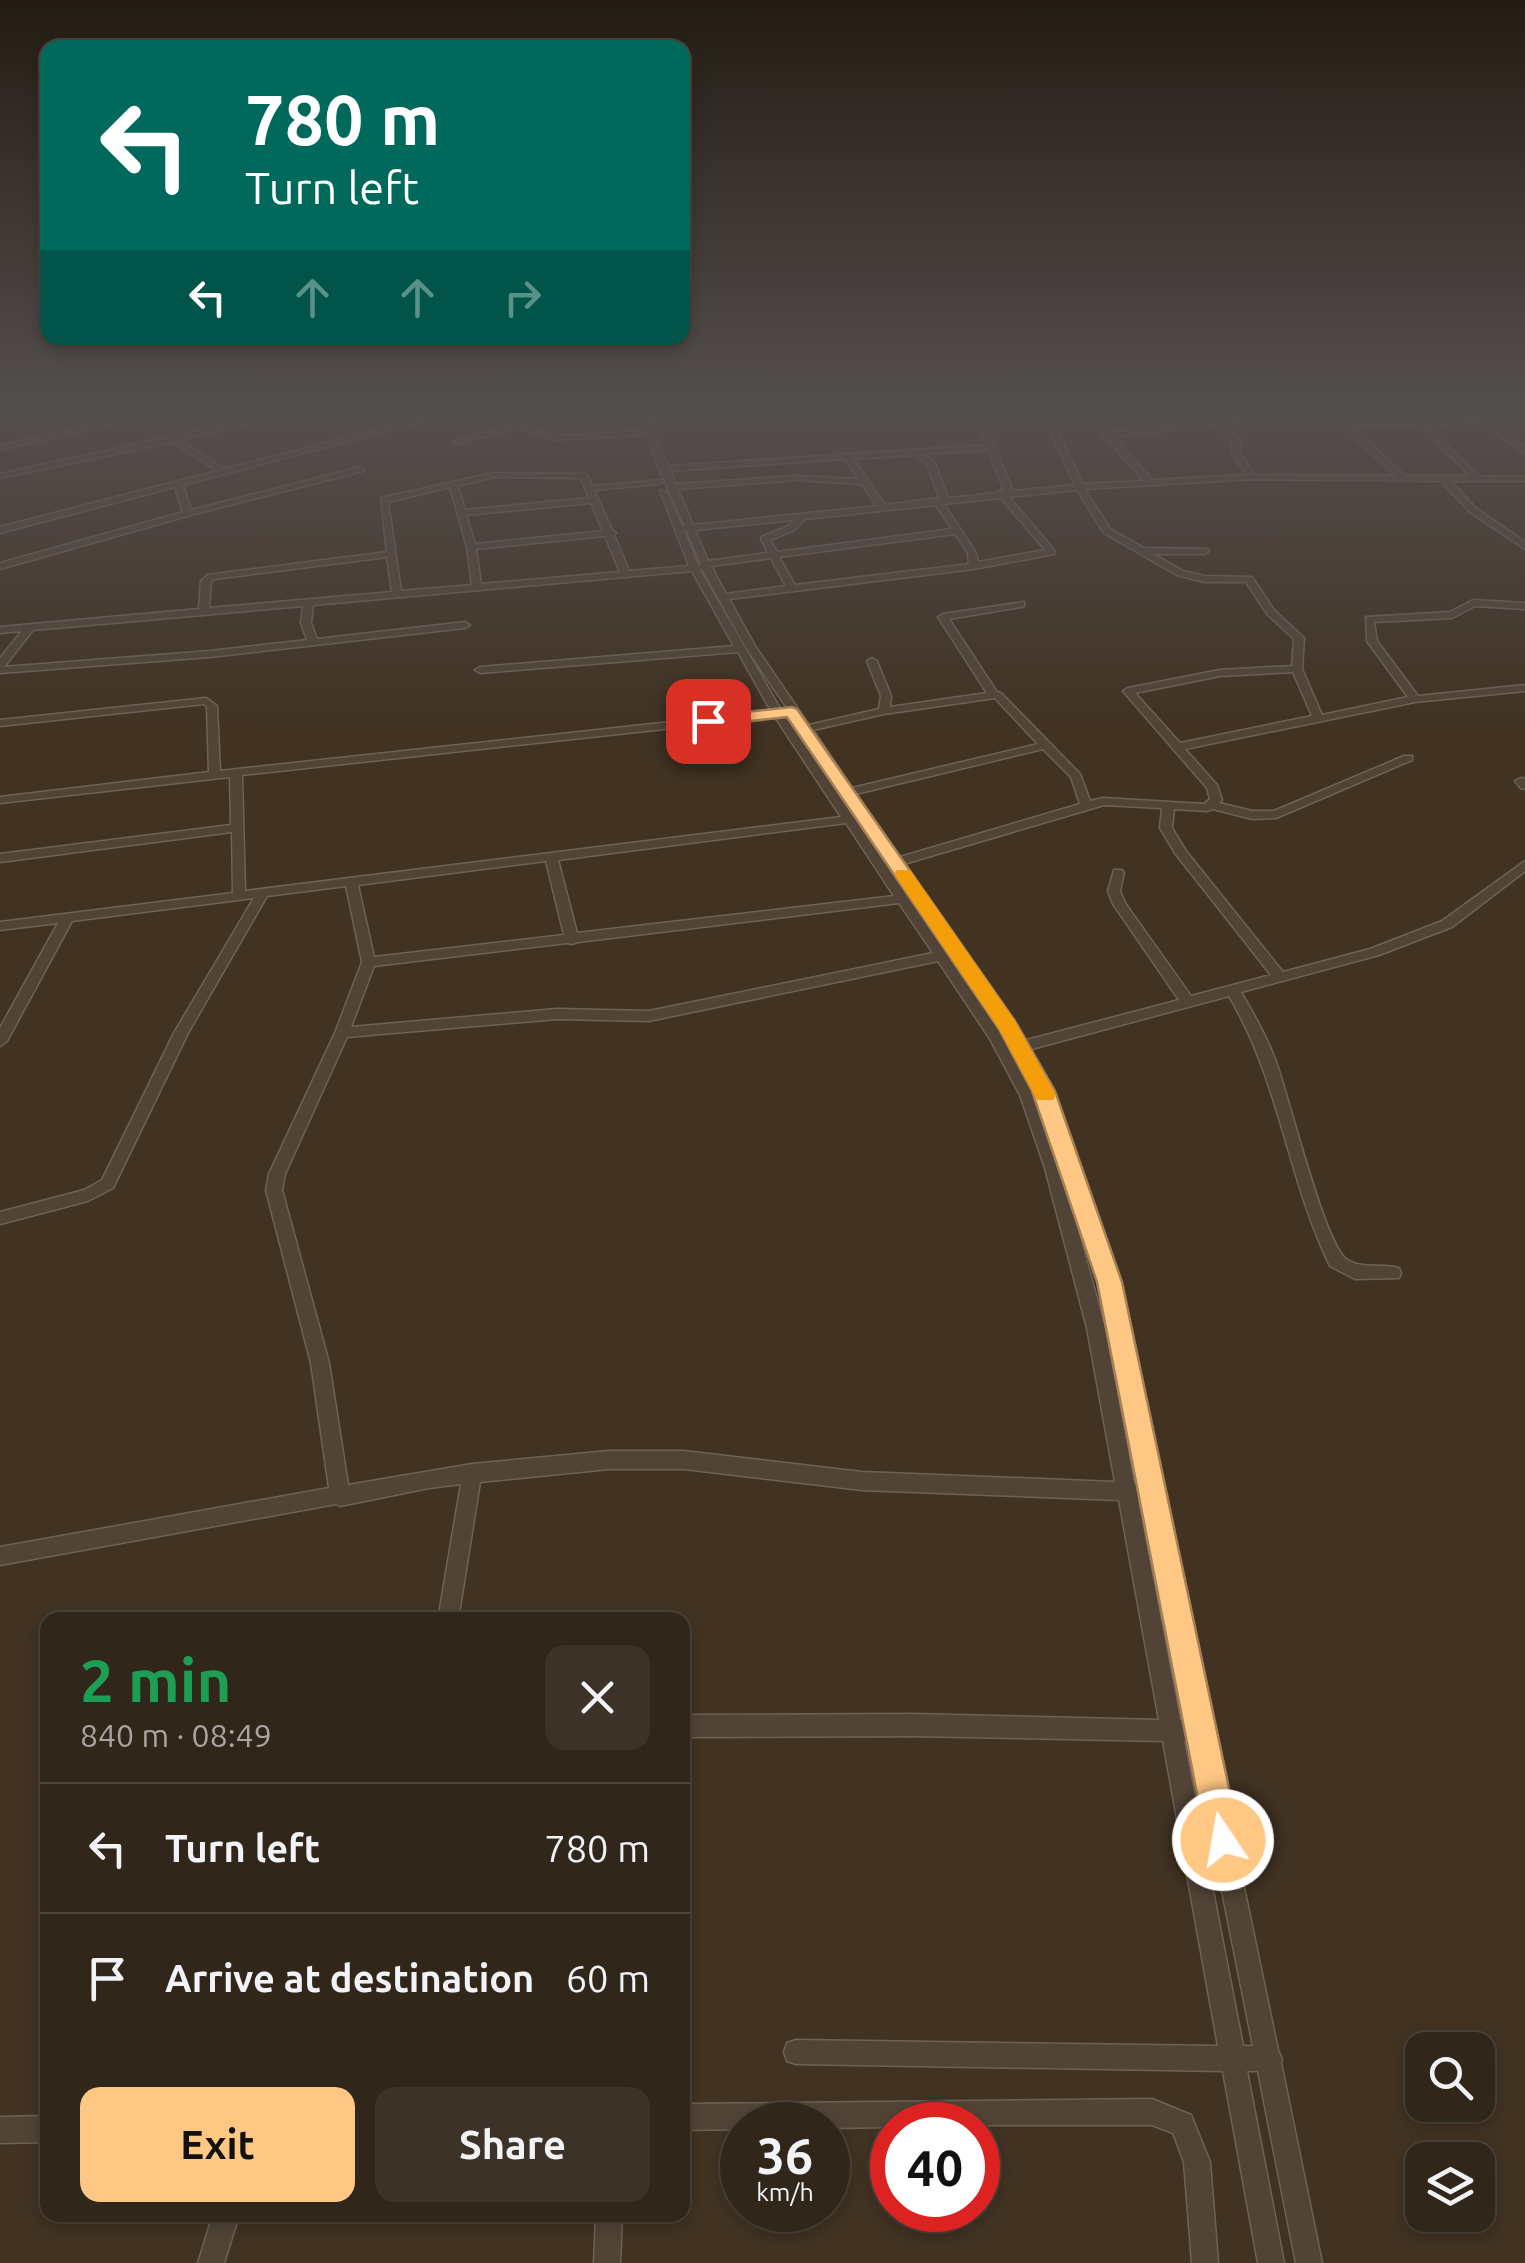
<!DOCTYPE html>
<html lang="en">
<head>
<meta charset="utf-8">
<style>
  body { margin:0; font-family:Ubuntu,sans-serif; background:#3d3227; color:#f1f3f6; height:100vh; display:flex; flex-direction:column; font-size:38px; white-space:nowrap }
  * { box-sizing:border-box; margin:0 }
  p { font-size:32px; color:#a8a5a2 }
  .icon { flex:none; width:55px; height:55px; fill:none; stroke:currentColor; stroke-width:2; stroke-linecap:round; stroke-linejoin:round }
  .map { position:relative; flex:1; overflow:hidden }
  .panel { position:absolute; left:40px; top:1612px; width:650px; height:610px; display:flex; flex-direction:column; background:#31261a; border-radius:20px; box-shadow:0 5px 15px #0003,0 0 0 2px #4c4339 }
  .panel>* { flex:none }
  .banner { position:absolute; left:40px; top:40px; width:650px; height:305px; border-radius:20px; box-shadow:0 5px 15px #0003,0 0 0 2px #4c4339; background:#00695c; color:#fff; overflow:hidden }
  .controls { position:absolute; left:1405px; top:2032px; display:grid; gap:20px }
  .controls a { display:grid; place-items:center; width:90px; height:90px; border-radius:20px; background:#31261a; box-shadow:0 5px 15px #0003,0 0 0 2px #4c4339; font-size:50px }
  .speed { position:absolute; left:720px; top:2102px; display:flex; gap:20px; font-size:50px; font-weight:700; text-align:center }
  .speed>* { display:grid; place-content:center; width:130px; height:130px; border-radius:50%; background:#31261a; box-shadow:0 5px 15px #0003,0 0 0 2px #4c4339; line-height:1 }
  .speed small { font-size:25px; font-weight:400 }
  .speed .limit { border:15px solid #d22; background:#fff; color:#111 }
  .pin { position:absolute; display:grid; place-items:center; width:85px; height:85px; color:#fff; margin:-42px; border-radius:20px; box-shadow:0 5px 15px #0006 }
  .me { position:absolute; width:110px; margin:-55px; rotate:348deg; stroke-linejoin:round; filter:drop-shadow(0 0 8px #0008) }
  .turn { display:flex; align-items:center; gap:35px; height:210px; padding:0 40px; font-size:45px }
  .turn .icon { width:130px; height:130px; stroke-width:2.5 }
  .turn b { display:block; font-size:70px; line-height:85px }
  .lanes { display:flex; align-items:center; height:95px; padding:0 40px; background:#0003; justify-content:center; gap:50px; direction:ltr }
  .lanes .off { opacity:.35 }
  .round { display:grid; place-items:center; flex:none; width:105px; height:105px; border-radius:20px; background:#3d3227 }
  .overview { display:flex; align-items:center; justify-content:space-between; height:170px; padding:0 40px }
  h1 { font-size:60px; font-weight:700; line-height:75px; color:#1e9e55 }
  .button { display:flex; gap:20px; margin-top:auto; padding:20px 40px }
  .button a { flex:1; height:115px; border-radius:20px; background:#ffc784; color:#111; font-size:40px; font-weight:700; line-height:115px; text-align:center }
  .button a+a { background:#3d3227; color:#f1f3f6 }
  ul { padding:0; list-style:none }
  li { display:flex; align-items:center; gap:30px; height:130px; padding:0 40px; border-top:2px solid #4c4339 }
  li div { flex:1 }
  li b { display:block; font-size:38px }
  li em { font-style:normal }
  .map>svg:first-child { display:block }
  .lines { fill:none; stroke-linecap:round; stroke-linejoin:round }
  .minor-casing { stroke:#6f6254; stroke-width:3 }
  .minor { fill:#514436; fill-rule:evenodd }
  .route { fill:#ffc784; stroke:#a68156; stroke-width:2.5 }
  .slow { fill:#f59e0b }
</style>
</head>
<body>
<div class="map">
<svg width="1525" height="2263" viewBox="0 0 1525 2263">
  <rect width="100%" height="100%" fill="#413222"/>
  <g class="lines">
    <g class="minor-casing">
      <path id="minor" d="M104,410l11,10 45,-10h12l-172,40v-4l108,-25 -6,-7 -47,6 -3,-4z
        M293,410h12l-125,30 44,29 187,-48 -17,-11h8l17,9 36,-9h11l-283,75 8,25 169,-43 4,2 -1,2 -172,44 -191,54v-6l183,-51 -8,-25 -175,46v-6l217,-56 -44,-29 -173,36v-4z
        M637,410h6l4,8 79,-8h21l-98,13 19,43 318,-21 -12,-31 4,-2 4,2 31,77 62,-6 -35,-75h7l36,74 61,-3 -45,-51 -8,-20h6l13,22 101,-11 -10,-11h7l11,10 95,-10h20l12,11 82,-1 97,-4v4l-34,2 34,27v6l-43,-33 -55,3 52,51 46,1v4h-75l27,28 48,33v7l-54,-36 -30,-32 -188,-2 -168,10 25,40 34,19 64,1 1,2 -4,3h-52l30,17 21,5 48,1 22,33 30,28 -2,31 20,46 86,-18 -41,-56 -1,-24 84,-5 23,-12 52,3v6l-50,-3 -23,12 -78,4 3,19 41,55 107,-11v6l-110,11 -230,47 32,36 5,15 -3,3 33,8h22l130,-55h8v4l-136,58 -24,1 -39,-10 -6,2 -33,-2 -2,19 14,23 97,121 87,-23 72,-28 83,-60v10l-73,56 -73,28 -138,37c13,23 26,45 35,70 13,35 48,180 70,197 16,11 35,4 53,9l2,5 -2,5 -44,1 -25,-13c-43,-89 -50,-184 -101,-270l-201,54c45,82 73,171 95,261l155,739 4,9 -1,4 41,200h-26l-38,-192h-11l37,192h-26l-35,-192 -427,-7 -9,-3 -3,-9 3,-9 9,-3 422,6 -55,-305 -251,-5 -230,1v-22l230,-1 247,6 -40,-220 -257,-10 -178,-21h-75l-129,13 -22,138h-20l23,-136 -32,4 -89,18 -4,-2 -336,61v-18l329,-59 -18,-125 -45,-173 3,-16 66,-141 27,-71 -16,-76 -79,10 -79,137 -75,155 -25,13 -88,23v-12l84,-22 18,-10 72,-147 80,-135 -182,23 -65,120 -7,5v-18l58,-105 -58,7v-8l233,-29 -1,-61 -232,30v-8l231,-29 -1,-48 -230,26v-6l209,-25 -2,-65 -3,-3 -204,22v-6l206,-22 11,8 3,65 551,-60 -33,-59 -258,21 -5,-3 5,-3 254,-21 -42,-75 -379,34 -2,18 6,16 148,-17 5,3 -5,3 -255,29 -210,16v-15l22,-27 -22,2v-6l199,-18 2,-28 7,-6 179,-23 -6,-54 112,-25 91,1 4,2 4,10 70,-6 1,2 -4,2 -65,6 18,40 4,3 -2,2 15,36 60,-5 -29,-76 7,2 15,34h3l-26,-57zM1328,412l68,64 -141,-1 -15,-22v-13l-16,-16zM1216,425l16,16v12l15,22 -95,5 -38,-43zM1351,425l67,-1 52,52h-65zM988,450l17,42 -4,-2 -4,3 -49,5 -13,-35 -11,-9zM915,455l12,9 12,34 -54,7 -32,-46zM845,459l14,20 -62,-3 -121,8 -6,-13zM493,477l88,1 8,20 -124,12 -7,-24zM797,480l65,4 15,22 -184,19 -15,-36zM450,487l17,60 5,38 -71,6 -13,-89zM1077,490l27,43 73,42 27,7h42l21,32 27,25 -2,27 -72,4 -92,18 -5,3 84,97 3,11 -6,5 -101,-6 -13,3 -10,-27 -79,-81 -4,-1 -48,-73 72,-12 3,-1v-4l-81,12 -5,3 49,76 -97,14 1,-11 -14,-35 -5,-3 -5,3 14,35 -2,13 -70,16 -54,-79 -26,-47 245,-30 80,-15v-4l-45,-53zM1001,498l44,52 -67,12 -2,-9 -32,-49zM591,503l12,28 -128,13 -9,-29zM936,505l16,24 -175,23 -7,-12 24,-10 11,-11zM794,520l-6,6 -26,11 -1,2 7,14 -60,8 -13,-31zM684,531h3l14,33 -3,1zM955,534l13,19 1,11 -174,21 -16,-28zM605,536l15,36 -139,12 -5,-35zM387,557l5,35 -183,16 2,-26 3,-3zM771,558l15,28 -60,8 -15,-28zM700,570h3l42,76 55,81 -7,1 -8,-12 3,-3 -7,-3zM303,606l-2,17 6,17 -97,11 -206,16 29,-37zM1293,672l19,44 -132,27 -45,-50 85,-17zM995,698l43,46 -186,44 -39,-58 71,-16zM775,717l66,100 -596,74 -3,-116zM803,733l39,57 -5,2 -40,-58zM1043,749l28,28 9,27 -180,53 -44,-63zM846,796l12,19h-6l-12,-18zM1104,805l58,3 -2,20 15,25 96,122 -80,21 -66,-93 -5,-12 4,-18 -2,-3h-8l-6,21 5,13 66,96 -156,41 -119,-177zM863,821l26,39 -5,2 -27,-40zM846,823l48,73 -317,37 -19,-73zM546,861l18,74 -190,22 -16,-72zM894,867l18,28 -6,-1 -18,-26zM915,899l35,51 -5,1 -34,-49zM899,903l34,50 -284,58 -92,-2 -206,18 23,-61 193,-23 5,1 6,-2zM955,957c22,34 46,67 64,103 68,134 93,278 122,423h-7l-29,-155 -44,-160 -27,-73 -33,-61 -51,-75zM938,961l52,78 30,56 25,73 42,160 28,154 -253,-10 -178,-21h-75l-137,13 -124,21 -19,-122 -47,-173 3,-16 62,-137 210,-18 92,2zM1138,1500l6,1 44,219h-8zM1184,1741h8l61,305h-10z
        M871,410h19l-60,9 -4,-2z
        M519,423l37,13 83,-5 4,2 -4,2 -84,5 -36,-13 -62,17 -4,-2z
        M1521,778l4,1v10l-4,-1 -6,-7z
        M1152,2099l39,16 19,47 8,101h-26l-8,-101 -11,-29 -21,-8h-260v2l-64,1v-3h-86v4l-60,1v-26z
        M48,2116v26l-48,1v-26z
        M213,2215h26l-15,48h-26z
        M596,2215h26l-2,48h-26z"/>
    </g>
    <use href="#minor" class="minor"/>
  </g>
  <linearGradient id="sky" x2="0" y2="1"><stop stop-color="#241c13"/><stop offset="0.56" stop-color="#544f4f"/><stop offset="1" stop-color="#544f4f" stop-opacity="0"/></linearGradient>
  <rect width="1525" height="726" fill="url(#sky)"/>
  <path class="route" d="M792,707l5,2 218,312 40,70 67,191 118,558 -5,12 -12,5 -12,-5 -5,-12 -109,-558 -65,-191 -33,-62 -212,-312 -79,9 -8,-5 8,-5z"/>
  <path class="slow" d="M897,870h13l105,151 41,74 -3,5h-16l-38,-71 -105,-155z"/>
</svg>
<div class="controls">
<a><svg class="icon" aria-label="search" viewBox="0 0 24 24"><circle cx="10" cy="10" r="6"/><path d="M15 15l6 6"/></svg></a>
<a><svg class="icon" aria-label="layers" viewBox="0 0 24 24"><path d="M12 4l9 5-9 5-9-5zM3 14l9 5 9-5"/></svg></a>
</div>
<div class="speed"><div>36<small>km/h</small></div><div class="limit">40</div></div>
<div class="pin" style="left:708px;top:721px;background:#d93025"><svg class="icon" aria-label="arrive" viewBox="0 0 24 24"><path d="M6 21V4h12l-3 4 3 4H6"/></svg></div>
<svg class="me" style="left:1223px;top:1840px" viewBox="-20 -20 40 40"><circle r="17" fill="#ffc784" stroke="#fff" stroke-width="3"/><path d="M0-11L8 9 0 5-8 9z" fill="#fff"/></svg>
<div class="banner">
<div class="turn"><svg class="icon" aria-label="left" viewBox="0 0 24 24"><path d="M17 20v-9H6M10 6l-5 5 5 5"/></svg><div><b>780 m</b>Turn left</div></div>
<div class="lanes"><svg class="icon" aria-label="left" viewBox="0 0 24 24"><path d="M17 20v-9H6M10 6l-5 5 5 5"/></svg><svg class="icon off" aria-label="ahead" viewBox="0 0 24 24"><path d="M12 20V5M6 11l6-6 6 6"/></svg><svg class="icon off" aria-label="ahead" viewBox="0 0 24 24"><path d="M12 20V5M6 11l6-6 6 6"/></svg><svg class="icon off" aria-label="right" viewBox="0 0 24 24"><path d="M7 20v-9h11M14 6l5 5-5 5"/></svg></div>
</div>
<section class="panel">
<div class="overview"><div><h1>2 min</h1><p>840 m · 08:49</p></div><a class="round"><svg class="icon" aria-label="close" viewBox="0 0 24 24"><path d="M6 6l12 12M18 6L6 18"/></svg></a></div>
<ul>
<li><svg class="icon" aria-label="left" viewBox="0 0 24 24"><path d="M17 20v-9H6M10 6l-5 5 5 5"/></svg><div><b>Turn left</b></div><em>780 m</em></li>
<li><svg class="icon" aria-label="arrive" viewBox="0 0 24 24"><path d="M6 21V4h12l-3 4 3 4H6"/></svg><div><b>Arrive at destination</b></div><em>60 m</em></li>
</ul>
<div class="button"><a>Exit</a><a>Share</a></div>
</section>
</div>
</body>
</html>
